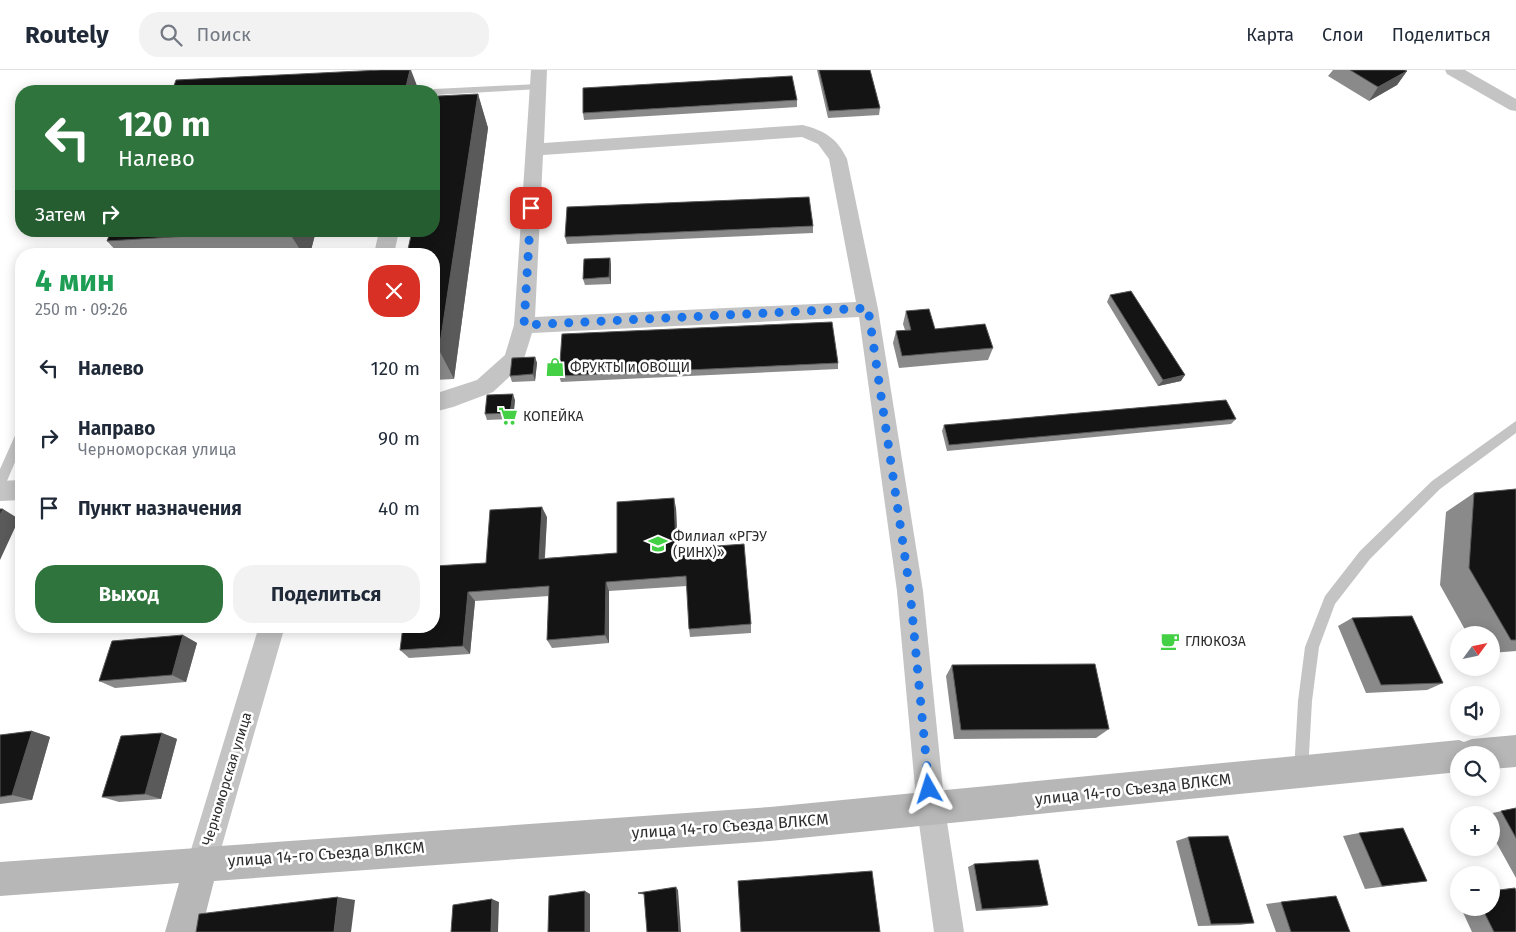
<!DOCTYPE html>
<html lang="ru">
<head>
<meta charset="utf-8">
<style>
  body { margin:0; font-family:"Fira Sans",sans-serif; background:#f2f2f3; color:#1f2937; height:100vh; display:flex; flex-direction:column; font-size:19px; white-space:nowrap }
  * { box-sizing:border-box; margin:0 }
  p { font-size:16px; color:#747a83 }
  .icon { flex:none; width:28px; height:28px; fill:none; stroke:currentColor; stroke-width:2; stroke-linecap:round; stroke-linejoin:round }
  .map { position:relative; flex:1; overflow:hidden }
  .details { position:absolute; left:15px; top:178px; width:425px; height:385px; display:flex; flex-direction:column; background:#fff; border-radius:20px; box-shadow:0 2px 12px #0003 }
  .details>* { flex:none }
  .top-card { position:absolute; left:15px; top:15px; width:425px; height:152px; border-radius:20px; box-shadow:0 2px 12px #0003; background:#2f743d; color:#fff; overflow:hidden }
  .needle { width:32px; rotate:57deg }
  .fabs { position:absolute; left:1450px; top:556px; display:grid; gap:10px }
  .fabs a { display:grid; place-items:center; width:50px; height:50px; border-radius:50%; background:#fff; box-shadow:0 2px 12px #0003; font-size:25px }
  .pin { position:absolute; display:grid; place-items:center; width:42px; height:42px; color:#fff; margin:-21px; border-radius:10px; box-shadow:0 2px 8px #0006 }
  .me { position:absolute; width:55px; margin:-28px; rotate:354deg; stroke-linejoin:round; filter:drop-shadow(0 0 4px #0008) }
  .turn { display:flex; align-items:center; gap:18px; height:105px; padding:0 20px; font-size:22px }
  .turn .icon { width:65px; height:65px; stroke-width:2.5 }
  .turn b { display:block; font-size:35px; line-height:42px }
  .then { display:flex; align-items:center; height:48px; padding:0 20px; background:#0003; gap:10px; font-size:19px }
  .round { display:grid; place-items:center; flex:none; width:52px; height:52px; border-radius:20px; background:#f2f2f3 }
  .overview { display:flex; align-items:center; justify-content:space-between; height:85px; padding:0 20px }
  h1 { font-size:30px; font-weight:700; line-height:38px; color:#1e9e55 }
  .action { display:flex; gap:10px; margin-top:auto; padding:10px 20px }
  .action a { flex:1; height:58px; border-radius:20px; background:#2f743d; color:#fff; font-size:20px; font-weight:700; line-height:58px; text-align:center }
  .action a+a { background:#f2f2f3; color:#1f2937 }
  ul { padding:0; list-style:none }
  li { display:flex; align-items:center; gap:15px; height:70px; padding:0 20px }
  li div { flex:1 }
  li b { display:block; font-size:19px }
  li em { font-style:normal }
  header { display:flex; align-items:center; gap:30px; box-sizing:border-box; height:70px; padding:0 25px; background:#fff; border-bottom:1px solid #e0e1e3 }
  header strong { font-size:24px }
  nav { display:flex; gap:28px; margin-inline-start:auto; font-size:18px }
  .search { width:350px; height:45px; background:#f2f2f3; display:flex; align-items:center; gap:12px; box-sizing:border-box; padding:0 18px; border-radius:20px; color:#747a83; font-size:19px }
  .map>svg:first-child { display:block }
  .lines { fill:none; stroke-linecap:round; stroke-linejoin:round }
  .lane { fill:#c4c4c4; fill-rule:evenodd }
  .street { fill:#c4c4c4; fill-rule:evenodd }
  .secondary { fill:#b7b7b7; fill-rule:evenodd }
  .wall { fill:#8a8a8a }
  .shaded-wall { fill:#5a5a5a }
  .building { fill:#141414; stroke:#5a5a5a }
  .route { stroke:#1a73e8; stroke-width:9; stroke-dasharray:0 16.2 }
  .labels { text-anchor:middle; dominant-baseline:central; stroke-width:5; stroke-linejoin:round; paint-order:stroke }
  .poi-label { font-size:14px; fill:#2d2d2d; stroke:#fff; text-anchor:start }
  .street-label { font-size:14px; fill:#2d2d2d; stroke:#fff }
  .near-street-label { font-size:16px; fill:#2d2d2d; stroke:#fff }
</style>
</head>
<body>
<header>
<strong>Routely</strong>
<div class="search"><svg class="icon" aria-label="search" viewBox="0 0 24 24"><circle cx="10" cy="10" r="6"/><path d="M15 15l6 6"/></svg>Поиск</div>
<nav><a>Карта</a><a>Слои</a><a>Поделиться</a></nav>
</header>
<div class="map">
<svg width="1516" height="862" viewBox="0 0 1516 862">
  <rect width="100%" height="100%" fill="#fff"/>
  <g class="lines">
    <path class="lane" d="M538,14l4,3 -1,2 -107,6v-4h-4l4,-2z
      M1516,351v12l-76,56 -70,70 -35,45 -16,43 -7,54 -4,71 -2,5 -5,2 -5,-2 -2,-5 4,-71 7,-54 20,-51 35,-45 72,-70z
      M21,359v19l-17,40 -4,1v-20l17,-38z"/>
    <path class="street" d="M531,0h16l-3,73 259,-18c22,6 34,13 44,34l31,150 45,282 22,218 19,123h-30l-17,-123 -20,-218 -38,-274 -327,16 -10,32 -29,27 -40,15 -19,5v-18l43,-14 28,-25 9,-30zM802,67l16,7 11,15 27,143 -321,15 8,-162z
      M1445,0h20l51,29v12l-6,-1 -63,-36z
      M379,161h20l-5,23h-20z
      M21,410v20l-21,1v-20z
      M259,556h26l-68,237 -4,11 -11,4 -11,-4 -4,-11z"/>
    <path class="secondary" d="M1516,665v32l-25,2v-14h-32v17l-689,69 -556,40 -13,51h-36l14,-49 -179,13v-34l197,-14 5,-2 3,1 565,-40 689,-67 5,2 8,-3z"/>
  </g>
  <path class="wall" d="M817,0h53l10,38 -1,7 -51,3z
    M1333,0h71l3,1 -10,14 -28,16 -41,-25z
    M478,24l10,34 -34,251 -20,1v-126z
    M797,30v7l-213,13 -1,-7z
    M813,156v7l-246,11 -2,-7z
    M111,161h205l-6,23h-191l-12,-13z
    M610,188l1,7v19l-26,1 -2,-6z
    M1110,225l71,86 -23,5 -51,-84z
    M906,241l29,18 58,19 -5,12 -89,8 -6,-25 3,-12 9,-1 -2,-6z
    M535,287l2,6 -2,18 -23,1 -2,-6z
    M838,293v6l-277,13 -2,-6z
    M515,330l-2,19 -26,1 -2,-6z
    M1236,349l-5,5 -284,27 -5,-20 2,-6z
    M1516,419v162l-25,2v-18h-23l-28,-50 6,-73 28,-19z
    M676,438l2,41 73,75v9l-61,4 -1,-8 -2,-43 -78,5v52l-57,5 -5,-8 2,-44 -74,5 -5,53 -61,4 -9,-8 86,-87 61,-46 -2,41 72,-5z
    M1352,548l91,65 -16,7 -61,3 -28,-67z
    M183,565l14,8 -11,39 -71,6 -16,-7z
    M952,595l157,64 -13,9 -142,1 -8,-63z
    M32,661l18,6 -18,63 -32,4v-69z
    M162,663l15,6 -16,60 -42,3 -17,-5z
    M1516,738v70l-25,-45v-18h-8z
    M1359,763l68,48 -62,8 -22,-53z
    M1188,767l66,86 -14,2 -42,1 -22,-85z
    M974,794l74,41 -8,2 -64,4 -8,-44z
    M1455,825h4v8z
    M1281,832l69,30h-74l-10,-28z
    M1461,838h30l25,24h-44z"/>
  <path class="shaded-wall" d="M410,0h1l8,21h-14z
    M1407,1l-10,14 -28,16 9,-14z
    M478,24l10,34 -34,251 -15,-29z
    M288,161h28l-6,23h-7z
    M610,188l1,7v19l-2,-7z
    M535,287l2,6 -2,18 -2,-7z
    M1185,305l-4,6 -23,5 5,-6z
    M513,324l2,6 -2,19 -3,-6z
    M674,428l2,10 2,51 -2,-10z
    M542,437l5,10 -3,51 -5,-9z
    M3,439l16,10 -19,41v-45z
    M606,512l3,9v52l-4,-8z
    M468,522l7,9 -5,53 -7,-8z
    M183,565l14,8 -11,39 -14,-7z
    M32,661l18,6 -18,63 -20,-5z
    M162,663l15,6 -16,60 -16,-5z
    M676,817l2,3 3,42h-2z
    M585,821l5,3v38h-5z
    M338,827l17,3 -4,32h-17z
    M492,829l7,3 -1,30h-7z"/>
  <path class="building" d="M381,0h29l-5,21h-233l4,-11z
    M819,0h51l10,38 -51,3z
    M1350,0h54l3,1 -29,16z
    M792,6l5,24 -214,13v-25z
    M478,24l-39,256h-5v-96h-27l5,-23h22v-114l4,-21z
    M809,127l4,29 -248,11 2,-30z
    M111,161h159l-163,10z
    M610,188l-1,19 -26,2 1,-20z
    M1131,221l54,84 -22,5 -53,-85z
    M929,239l6,20 50,-5 8,24 -91,8 -6,-25 15,-1 -5,-19z
    M832,252l6,41 -279,13 3,-42z
    M535,287l-2,17 -23,2 2,-18z
    M513,324l-3,19 -25,1 2,-19z
    M1226,330l10,19 -287,26 -5,-20z
    M1516,419v151h-5l-42,-72 5,-75z
    M674,428l2,51 68,-5 7,80 -62,5 -3,-53 -80,6 -1,53 -58,5 2,-54 -81,6 -5,54 -63,4 3,-24h31v-60l52,-3 4,-53 52,-3 -3,52 78,-6v-51z
    M0,439h3l-3,6z
    M1412,546l31,67 -62,2 -29,-67z
    M183,565l-11,40 -73,6 13,-40z
    M1095,594l14,65 -148,1 -9,-65z
    M32,661l-20,64 -12,2v-62z
    M162,663l-17,61 -43,3 19,-61z
    M1516,738v30l-15,-27z
    M1403,758l24,53 -45,5 -23,-53z
    M1228,766l26,87 -43,1 -23,-87z
    M1038,790l10,45 -66,4 -8,-45z
    M872,801l8,61h-139l-3,-51z
    M676,817l3,45h-32l-3,-38 -6,-1z
    M1515,818l1,3v41h-22l-12,-24h9v-17z
    M585,821v41h-37l1,-36z
    M1336,826l14,36h-59l-10,-30z
    M338,827l-4,35h-138l3,-18z
    M492,829l-1,33h-40l2,-27z"/>
  <g class="lines">
    <path class="route" d="M531,138l-7,117 344,-17 42,283 19,198"/>
  </g>
  <defs>
    <g id="shop-bare" transform="scale(1.5)"><path d="M-5-2.5h2.3a2.7 3.5 0 0 1 5.4 0H5L5.5 6h-11ZM-1.5-2.5h3a1.5 2.3 0 0 0-3 0Z" fill="#43d045" stroke="#fff" stroke-width="2.5" paint-order="stroke"/></g>
    <g id="supermarket-bare" transform="scale(1.5)"><path d="M-6-5.5h2.5l.6 2H6L4.5 2H-2.5L-4.4-4H-6ZM-1.5 3.2a1.3 1.3 0 1 0 .1 0ZM3 3.2a1.3 1.3 0 1 0 .1 0Z" fill="#43d045" stroke="#fff" stroke-width="2.5" paint-order="stroke"/></g>
    <g id="university-bare" transform="scale(1.5)"><path d="M0-5L7-2L0 1L-7-2ZM-4 1L0 2.5L4 1V4Q0 6-4 4Z" fill="#43d045" stroke="#fff" stroke-width="2.5" paint-order="stroke"/></g>
    <g id="cafe-bare" transform="scale(1.5)"><path d="M-5.5-4.5H6V0H3Q3 3.5 0 3.5H-2.5Q-5.5 3.5-5.5 0ZM3-3.2v2h1.7v-2ZM-6 4.5H4V6H-6Z" fill="#43d045" stroke="#fff" stroke-width="2.5" paint-order="stroke"/></g>
  </defs>
  <g fill-rule="evenodd">
    <use href="#shop-bare" x="555" y="297"/>
    <use href="#supermarket-bare" x="508" y="346"/>
    <use href="#university-bare" x="658" y="474"/>
    <use href="#cafe-bare" x="1170" y="571"/>
  </g>
  <g class="labels">
    <g class="poi-label">
      <text x="570" y="297">ФРУКТЫ и ОВОЩИ</text>
      <text x="523" y="346">КОПЕЙКА</text>
      <text x="673" y="466">Филиал «РГЭУ<tspan x="673" dy="16">(РИНХ)»</tspan></text>
      <text x="1185" y="571">ГЛЮКОЗА</text>
    </g>
    <g class="street-label">
      <text transform="translate(227 709) rotate(-73)">Черноморская улица</text>
    </g>
    <g class="near-street-label">
      <text transform="translate(1133 719) rotate(-6)">улица 14-го Съезда ВЛКСМ</text>
      <text transform="translate(730 756) rotate(-4)">улица 14-го Съезда ВЛКСМ</text>
      <text transform="translate(326 784) rotate(-4)">улица 14-го Съезда ВЛКСМ</text>
    </g>
  </g>
</svg>
<div class="fabs">
<a><svg class="needle" viewBox="-14 -14 28 28"><path d="M0-13l5 13h-10z" fill="#e53935"/><path d="M0 13l5-13h-10z" fill="#747a83"/></svg></a>
<a><svg class="icon" aria-label="sound" viewBox="0 0 24 24"><path d="M4 9h4l5-4v14l-5-4H4zM17 9q2 3 0 6"/></svg></a>
<a><svg class="icon" aria-label="search" viewBox="0 0 24 24"><circle cx="10" cy="10" r="6"/><path d="M15 15l6 6"/></svg></a>
<a>+</a>
<a>−</a>
</div>
<div class="pin" style="left:531px;top:138px;background:#d93025"><svg class="icon" aria-label="arrive" viewBox="0 0 24 24"><path d="M6 21V4h12l-3 4 3 4H6"/></svg></div>
<svg class="me" style="left:929px;top:719px" viewBox="-20 -20 40 40"><path d="M0-17L14 15 0 8-14 15z" fill="#1a73e8" stroke="#fff" stroke-width="4"/></svg>
<div class="top-card">
<div class="turn"><svg class="icon" aria-label="left" viewBox="0 0 24 24"><path d="M17 20v-9H6M10 6l-5 5 5 5"/></svg><div><b>120 m</b>Налево</div></div>
<div class="then">Затем<svg class="icon" aria-label="right" viewBox="0 0 24 24"><path d="M7 20v-9h11M14 6l5 5-5 5"/></svg></div>
</div>
<section class="details">
<div class="overview"><div><h1>4 мин</h1><p>250 m · 09:26</p></div><a class="round" style="background:#d93025;color:#fff"><svg class="icon" aria-label="close" viewBox="0 0 24 24"><path d="M6 6l12 12M18 6L6 18"/></svg></a></div>
<ul>
<li><svg class="icon" aria-label="left" viewBox="0 0 24 24"><path d="M17 20v-9H6M10 6l-5 5 5 5"/></svg><div><b>Налево</b></div><em>120 m</em></li>
<li><svg class="icon" aria-label="right" viewBox="0 0 24 24"><path d="M7 20v-9h11M14 6l5 5-5 5"/></svg><div><b>Направо</b><p>Черноморская улица</p></div><em>90 m</em></li>
<li><svg class="icon" aria-label="arrive" viewBox="0 0 24 24"><path d="M6 21V4h12l-3 4 3 4H6"/></svg><div><b>Пункт назначения</b></div><em>40 m</em></li>
</ul>
<div class="action"><a>Выход</a><a>Поделиться</a></div>
</section>
</div>
</body>
</html>
